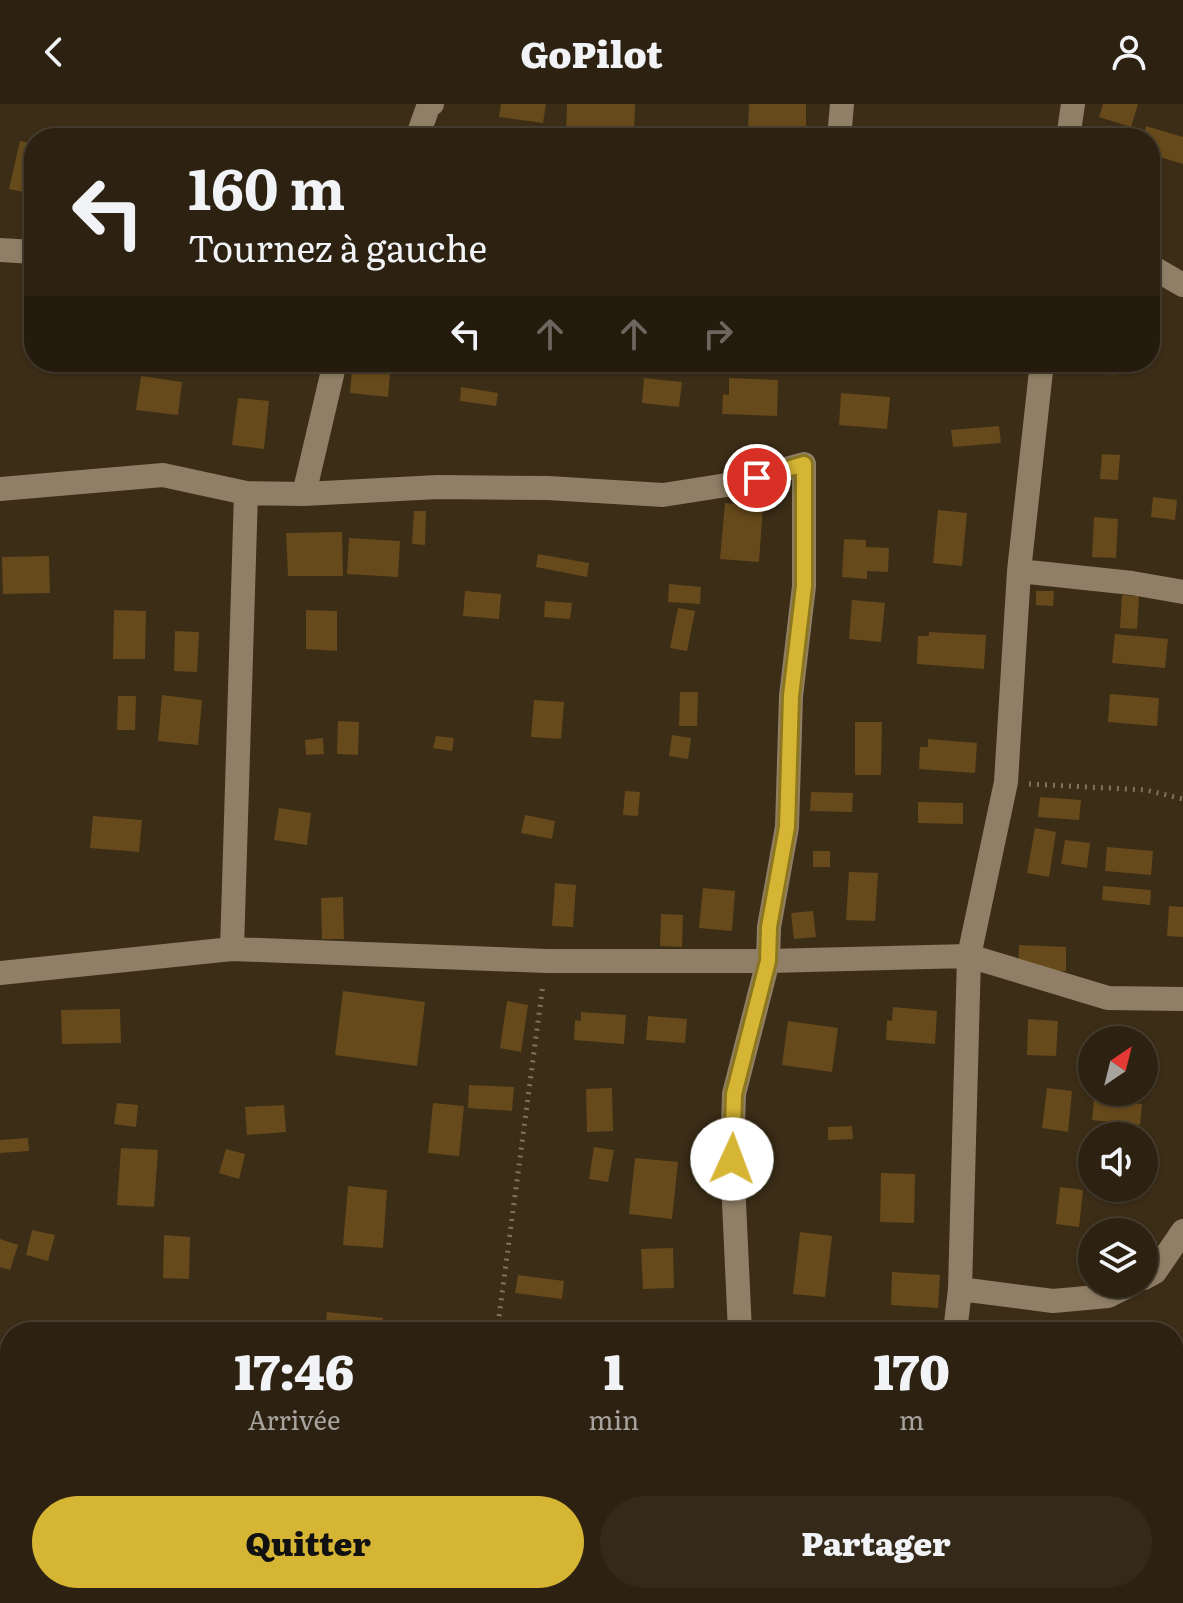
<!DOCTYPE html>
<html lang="fr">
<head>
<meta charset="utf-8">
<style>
  body { margin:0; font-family:Literata,serif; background:#352a1a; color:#f1f3f6; height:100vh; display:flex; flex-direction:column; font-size:30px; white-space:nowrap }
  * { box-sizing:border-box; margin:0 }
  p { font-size:26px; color:#a7a49f }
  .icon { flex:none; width:44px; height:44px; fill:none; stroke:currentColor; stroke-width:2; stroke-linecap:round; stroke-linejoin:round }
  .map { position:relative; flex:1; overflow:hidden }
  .drawer { position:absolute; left:0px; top:1218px; width:1184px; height:282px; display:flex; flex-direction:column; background:#2d2211; border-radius:32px 32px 0 0; box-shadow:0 2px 6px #0004,0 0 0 2px #483f31 }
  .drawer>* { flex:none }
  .banner { position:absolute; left:24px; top:24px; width:1136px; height:244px; border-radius:32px; box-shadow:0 2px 6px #0004,0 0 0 2px #483f31; background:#2d2211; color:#f1f3f6; overflow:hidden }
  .needle { width:52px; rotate:35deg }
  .controls { position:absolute; left:1078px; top:922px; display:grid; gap:16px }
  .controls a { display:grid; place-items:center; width:80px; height:80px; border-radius:50%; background:#2d2211; box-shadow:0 2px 6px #0004,0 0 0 2px #483f31; font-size:40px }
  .pin { position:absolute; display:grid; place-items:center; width:68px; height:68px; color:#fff; margin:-34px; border:4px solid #fff; border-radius:50%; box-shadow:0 2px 8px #0007 }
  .me { position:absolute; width:88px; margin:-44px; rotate:2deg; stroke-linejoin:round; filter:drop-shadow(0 0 6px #0008) }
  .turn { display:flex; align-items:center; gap:28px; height:168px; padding:0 32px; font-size:36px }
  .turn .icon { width:104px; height:104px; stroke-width:2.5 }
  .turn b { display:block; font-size:56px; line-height:68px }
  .lanes { display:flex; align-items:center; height:76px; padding:0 32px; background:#0003; justify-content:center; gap:40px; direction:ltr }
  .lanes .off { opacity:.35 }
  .eta { display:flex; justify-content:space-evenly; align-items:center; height:136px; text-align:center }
  .eta b { font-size:48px; font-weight:800; line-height:56px }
  .button { display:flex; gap:16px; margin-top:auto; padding:16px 32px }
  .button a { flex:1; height:92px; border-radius:48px; background:#d6b534; color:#111; font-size:32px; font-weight:800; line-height:92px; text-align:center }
  .button a+a { background:#352a1a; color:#f1f3f6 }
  header { display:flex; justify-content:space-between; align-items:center; height:104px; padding:0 32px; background:#2d2211; font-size:36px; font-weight:800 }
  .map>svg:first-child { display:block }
  .building { fill:#664a1b }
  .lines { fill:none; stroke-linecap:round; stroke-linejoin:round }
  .path { stroke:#7f7360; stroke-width:5; stroke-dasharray:2 6; stroke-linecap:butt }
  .street { stroke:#907f66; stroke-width:24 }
  .route-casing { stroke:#8b7622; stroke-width:20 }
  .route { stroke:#d6b534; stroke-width:14 }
</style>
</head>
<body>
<header><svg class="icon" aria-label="back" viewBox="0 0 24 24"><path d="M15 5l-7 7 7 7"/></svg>GoPilot<svg class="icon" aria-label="person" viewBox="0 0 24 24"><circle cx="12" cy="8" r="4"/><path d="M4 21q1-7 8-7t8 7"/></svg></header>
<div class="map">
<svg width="1183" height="1499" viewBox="0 0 1183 1499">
  <rect width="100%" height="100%" fill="#3c2d17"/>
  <path class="building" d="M501,0h45l-3,19 -44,-6z
    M567,0h68l-1,30 -68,-3z
    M749,0h57v29l-58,-1z
    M1103,0h35l-7,23 -32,-10z
    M1146,22l37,11v27l-33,-10v-16h-7z
    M20,37l14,3v50l-25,-5z
    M27,223h7v26l-10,-2z
    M1092,258h26l-5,13 -23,-8z
    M352,267l38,3 -2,23 -38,-4z
    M141,272l41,6 -4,33 -42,-5z
    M644,274l38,4 -3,25 -37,-4z
    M729,274l49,2 -1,36 -55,-2 1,-20 6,1z
    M461,283l37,6 -2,13 -36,-5z
    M841,289l49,4 -3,32 -48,-4z
    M238,294l31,3 -5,48 -32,-4z
    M999,322l2,17 -48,4 -2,-17z
    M1102,350l18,1 -2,25 -18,-1z
    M1153,393l24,3 -2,20 -24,-3z
    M725,399l38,3 -4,56 -39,-3z
    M938,406l29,3 -5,53 -29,-3z
    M414,407h12l-1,34 -13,-1z
    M1094,413l24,2 -2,39 -24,-1z
    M342,428l1,44h-55l-2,-43z
    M349,434l51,3 -2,36 -51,-3z
    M844,435l22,1v7l23,1 -1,24 -21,-1v8l-25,-2z
    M538,450l51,9 -2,14 -51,-10z
    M49,452l1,37 -47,1 -1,-37z
    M669,480l32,3 -1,17 -32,-2z
    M465,487l36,3 -2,25 -36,-3z
    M1036,487h18l-1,15 -17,-1z
    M1122,491l17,1 -2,33 -17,-1z
    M852,496l33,3 -4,39 -32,-3z
    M545,497l27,2 -2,16 -26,-2z
    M678,504l17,3 -8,40 -17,-3z
    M114,506l32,1 -1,48h-32z
    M306,506l31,1v40l-31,-2z
    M175,527l24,1 -2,40 -23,-1z
    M929,528l57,3 -2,34 -67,-5 1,-28h11z
    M1115,530l53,5 -3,29 -53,-5z
    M680,588h18l-1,34h-18z
    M1110,590l49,4 -2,28 -49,-4z
    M162,591l40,5 -4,45 -40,-4z
    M118,592h18l-1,34h-18z
    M534,596l30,2 -3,37 -30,-2z
    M338,617l21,1 -1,33 -21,-1z
    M855,618h27l-1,53h-26z
    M672,631l19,3 -3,21 -19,-3z
    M436,632l18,2 -2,13 -19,-3z
    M323,634l1,16 -18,1 -1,-15z
    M928,635l49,4 -2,30 -56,-4 1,-22h8z
    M625,687l15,1 -2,24 -15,-1z
    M811,688l42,1 -1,19 -42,-1z
    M1040,693l41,3 -2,20 -41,-3z
    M918,698l45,1v21l-45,-1z
    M279,704l32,5 -4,32 -33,-5z
    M525,711l30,6 -3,18 -31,-6z
    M93,712l49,4 -3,32 -49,-4z
    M1035,724l21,4 -7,45 -22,-4z
    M1065,736l25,3 -3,25 -26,-4z
    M1107,743l46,4 -2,24 -46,-4z
    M813,747h17v16h-17z
    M849,768l29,1 -3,48 -29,-1z
    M555,779l21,2 -3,42 -21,-1z
    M1103,782l48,4 -1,15 -48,-5z
    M703,784l32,3 -3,40 -33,-3z
    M343,793l1,42h-22l-1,-41z
    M1169,802l14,1v30l-16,-1z
    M813,807l3,26 -22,2 -3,-26z
    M661,810l22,1 -1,32 -22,-1z
    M1019,841l47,2v24l-48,-1z
    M343,887l82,11 -8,64 -82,-11z
    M507,897l21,4 -7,47 -21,-4z
    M893,903l44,4 -2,33 -49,-4 1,-20 5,1z
    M120,905l1,34 -59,1 -1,-34z
    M581,908l45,3 -2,29 -50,-4 1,-20 6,1z
    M648,912l39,3 -2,24 -39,-3z
    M1028,915l30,2 -2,35 -29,-1z
    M788,917l50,7 -6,44 -50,-7z
    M469,981l45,2 -2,24 -44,-3z
    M612,984l1,43 -26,1 -1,-43z
    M1047,984l25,3 -4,41 -26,-4z
    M1094,996l48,4 -2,21 -48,-5z
    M117,999l21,2 -2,22 -22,-3z
    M433,999l31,3 -5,50 -31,-3z
    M284,1001l2,27 -39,3 -2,-28z
    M852,1022l1,13 -25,1v-13z
    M28,1034l1,13 -29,2v-13z
    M594,1043l20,3 -6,32 -19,-3z
    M121,1044l37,2 -4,57 -37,-2z
    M226,1045l19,5 -6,25 -20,-6z
    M635,1054l43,4 -6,57 -43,-5z
    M881,1069l34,1 -1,49 -34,-1z
    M348,1082l39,4 -4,58 -40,-3z
    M1060,1083l23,3 -4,37 -23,-3z
    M32,1126l23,5 -7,26 -22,-6z
    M800,1128l32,4 -7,61 -32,-3z
    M164,1131l26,2 -1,42 -26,-1z
    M0,1135l18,6 -8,25 -10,-3z
    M673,1144l1,40 -31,1 -2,-40z
    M892,1168l48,3 -2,33 -47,-3z
    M518,1171l46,6 -2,18 -47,-6z
    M327,1208l56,6 -1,14h-57z
    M107,1218l31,4 -1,6h-31z
    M1014,1221l29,3v-2l36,2v4h-65z
    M1008,1490h30l-1,9h-30z"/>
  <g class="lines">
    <path class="path" d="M1029,680l117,6 37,9
      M497,1228l46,-348"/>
    <path class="street" d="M417,34l11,-31 4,-3
      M839,34l3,-34
      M1068,34l5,-34
      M0,146l34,2
      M1150,162l33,19
      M0,385l163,-14 83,18
      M304,390l134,-7 110,1 115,7 70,-11 71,-20v122l-13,110 -4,131 -18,100 -1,34 -34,133 -2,65 8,173
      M1019,467l113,12 51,9
      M232,845l14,-456 58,1 31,-132
      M0,869l232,-24 314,12h222l201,-5 139,42 75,1
      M1144,1174l11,-6 28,-41
      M960,1185l93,12 55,-5 24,-12
      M955,1228l5,-43 9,-333 37,-174 13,-211 23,-209
      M714,1490v9
      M109,1499v-9
      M922,1499l1,-9"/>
  </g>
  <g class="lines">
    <g class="route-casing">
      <path id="route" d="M732,1055l2,-65 34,-133 1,-34 18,-100 4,-131 13,-110v-122l-47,14"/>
    </g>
    <use href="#route" class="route"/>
  </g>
</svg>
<div class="controls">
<a><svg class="needle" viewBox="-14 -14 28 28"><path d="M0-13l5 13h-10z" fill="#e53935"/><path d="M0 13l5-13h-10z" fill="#a7a49f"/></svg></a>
<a><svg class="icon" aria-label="sound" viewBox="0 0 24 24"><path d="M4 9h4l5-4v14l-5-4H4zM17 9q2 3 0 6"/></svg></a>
<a><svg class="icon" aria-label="layers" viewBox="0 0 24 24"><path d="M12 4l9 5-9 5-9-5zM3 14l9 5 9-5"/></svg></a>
</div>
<div class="pin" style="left:757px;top:374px;background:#d93025"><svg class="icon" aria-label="arrive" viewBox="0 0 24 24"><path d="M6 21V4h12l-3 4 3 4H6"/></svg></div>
<svg class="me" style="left:732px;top:1055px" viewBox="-20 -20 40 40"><circle r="19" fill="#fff"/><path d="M0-13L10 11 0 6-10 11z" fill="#d6b534"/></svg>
<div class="banner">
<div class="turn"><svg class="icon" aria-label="left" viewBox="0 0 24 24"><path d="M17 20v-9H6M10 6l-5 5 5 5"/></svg><div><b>160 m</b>Tournez à gauche</div></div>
<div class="lanes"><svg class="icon" aria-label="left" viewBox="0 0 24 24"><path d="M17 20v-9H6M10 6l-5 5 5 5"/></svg><svg class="icon off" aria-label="ahead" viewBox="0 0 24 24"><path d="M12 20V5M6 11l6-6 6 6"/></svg><svg class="icon off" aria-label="ahead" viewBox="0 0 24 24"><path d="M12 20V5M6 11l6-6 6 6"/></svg><svg class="icon off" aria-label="right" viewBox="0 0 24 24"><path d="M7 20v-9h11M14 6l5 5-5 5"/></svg></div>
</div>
<section class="drawer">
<div class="eta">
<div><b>17:46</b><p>Arrivée</p></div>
<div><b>1</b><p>min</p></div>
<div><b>170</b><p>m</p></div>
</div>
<div class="button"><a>Quitter</a><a>Partager</a></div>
</section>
</div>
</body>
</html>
